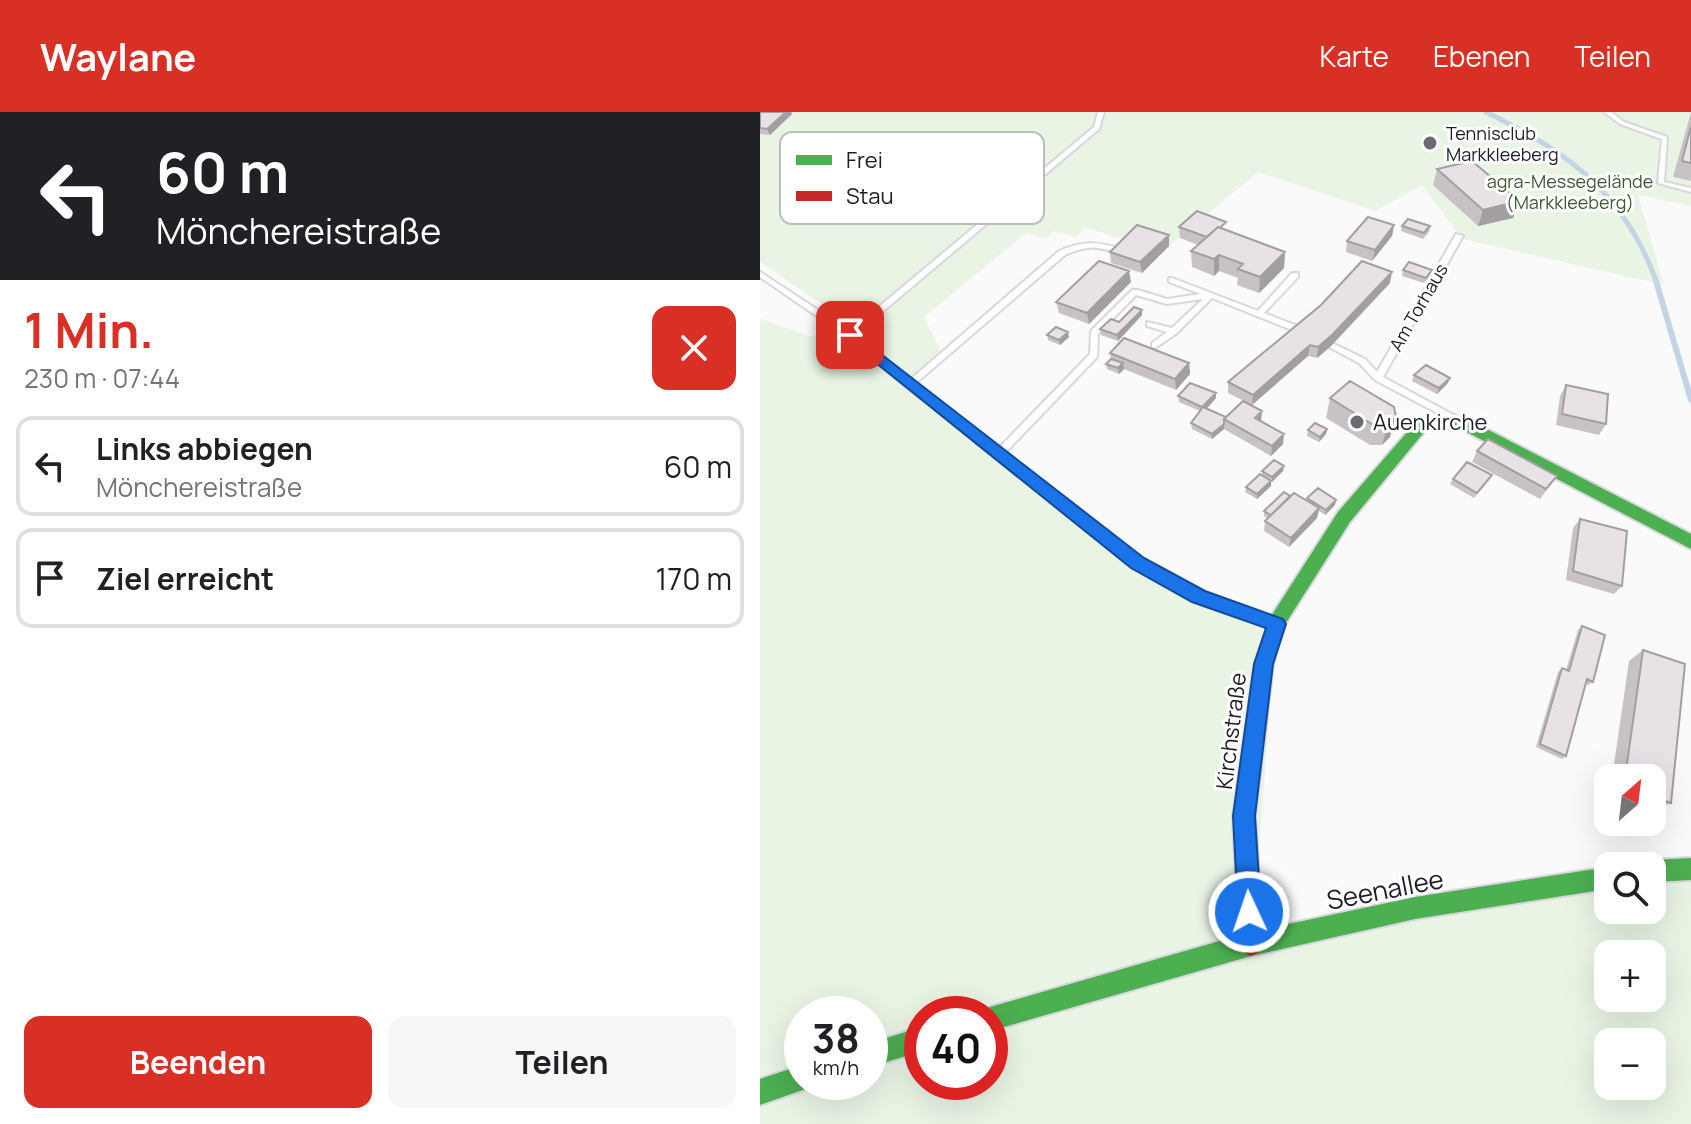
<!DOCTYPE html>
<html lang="de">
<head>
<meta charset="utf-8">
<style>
  body { margin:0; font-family:Manrope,sans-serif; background:#f6f6f6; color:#202124; height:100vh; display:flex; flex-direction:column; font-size:30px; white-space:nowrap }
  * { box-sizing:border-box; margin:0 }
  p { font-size:26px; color:#757577 }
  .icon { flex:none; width:44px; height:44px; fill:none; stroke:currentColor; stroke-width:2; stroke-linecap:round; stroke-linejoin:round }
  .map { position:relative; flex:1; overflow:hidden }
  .panel { display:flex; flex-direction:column; background:#fff; width:760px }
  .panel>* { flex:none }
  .top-card { background:#202124; color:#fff; overflow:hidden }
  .needle { width:52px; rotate:28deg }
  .tools { position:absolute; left:834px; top:652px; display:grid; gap:16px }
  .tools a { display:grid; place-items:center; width:72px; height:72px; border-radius:16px; background:#fff; box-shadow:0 8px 32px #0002; font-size:40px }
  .speed { position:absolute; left:24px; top:884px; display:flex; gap:16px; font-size:40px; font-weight:700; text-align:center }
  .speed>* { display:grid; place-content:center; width:104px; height:104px; border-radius:50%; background:#fff; box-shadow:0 8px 32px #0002; line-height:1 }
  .speed small { font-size:20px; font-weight:400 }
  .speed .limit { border:12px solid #d22; background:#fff; color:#111 }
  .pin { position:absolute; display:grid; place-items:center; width:68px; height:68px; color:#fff; margin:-34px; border-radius:16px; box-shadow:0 4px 12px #0006 }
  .me { position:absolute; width:88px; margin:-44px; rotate:357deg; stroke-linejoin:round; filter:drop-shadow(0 0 6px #0008) }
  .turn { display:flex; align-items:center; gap:28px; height:168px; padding:0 24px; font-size:36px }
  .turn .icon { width:104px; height:104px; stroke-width:2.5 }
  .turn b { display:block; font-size:56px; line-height:68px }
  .round { display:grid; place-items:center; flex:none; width:84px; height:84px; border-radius:16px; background:#f6f6f6 }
  .overview { display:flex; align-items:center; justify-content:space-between; height:136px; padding:0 24px }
  h1 { font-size:48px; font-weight:700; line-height:60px; color:#d93025 }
  .primary-button { display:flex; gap:16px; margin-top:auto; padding:16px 24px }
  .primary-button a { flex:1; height:92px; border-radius:16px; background:#d93025; color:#fff; font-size:32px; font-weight:700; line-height:92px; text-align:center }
  .primary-button a+a { background:#f6f6f6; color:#202124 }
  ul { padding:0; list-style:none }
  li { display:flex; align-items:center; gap:24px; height:100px; margin:0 16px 12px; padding:0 8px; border:4px solid #e0e0e0; border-radius:16px }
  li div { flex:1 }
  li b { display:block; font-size:30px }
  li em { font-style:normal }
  header { display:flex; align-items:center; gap:48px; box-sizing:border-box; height:112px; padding:0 40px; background:#d93025; color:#fff }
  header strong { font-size:38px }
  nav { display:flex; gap:44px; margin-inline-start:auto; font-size:28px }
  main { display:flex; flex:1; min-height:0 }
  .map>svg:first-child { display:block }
  .green { fill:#e9f4e5; fill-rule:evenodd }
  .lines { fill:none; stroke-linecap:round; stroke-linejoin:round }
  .stream-far1 { stroke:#c3d4e4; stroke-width:5 }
  .stream { stroke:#c3d4e4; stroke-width:6 }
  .lane-casing { stroke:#d8d7de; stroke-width:4 }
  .fast-casing { stroke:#d8d7de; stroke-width:4 }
  .jam-casing { stroke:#d8d7de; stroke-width:4 }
  .lane { fill:#fefefe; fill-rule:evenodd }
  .fast { fill:#4caf50; fill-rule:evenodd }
  .jam { fill:#c62828; fill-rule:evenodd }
  .wall { fill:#c8c2c7 }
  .shaded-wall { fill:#a29ea2 }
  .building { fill:#e8e2e7; stroke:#a29ea2; stroke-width:2 }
  .route { fill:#1a73e8; stroke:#114b97; stroke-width:2 }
  .poi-dot { fill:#6b6a72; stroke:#fff; stroke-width:3 }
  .labels { text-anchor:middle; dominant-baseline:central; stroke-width:6; stroke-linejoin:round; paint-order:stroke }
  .far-poi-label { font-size:18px; fill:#1e1c29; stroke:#fff; text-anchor:start }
  .far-park-label { font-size:18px; fill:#3d5a30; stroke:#fff }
  .far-street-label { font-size:18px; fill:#1e1c29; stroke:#fff }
  .poi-label { font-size:22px; fill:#1e1c29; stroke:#fff; text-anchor:start }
  .street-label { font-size:22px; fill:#1e1c29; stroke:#fff }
  .near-street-label { font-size:26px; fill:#1e1c29; stroke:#fff }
  .key { fill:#fff; stroke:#bcbbbf; stroke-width:2 }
  .key-label { font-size:22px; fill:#1e1c29 }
</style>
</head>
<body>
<header>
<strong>Waylane</strong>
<nav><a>Karte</a><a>Ebenen</a><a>Teilen</a></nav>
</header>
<main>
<section class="panel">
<div class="top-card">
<div class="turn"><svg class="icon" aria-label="left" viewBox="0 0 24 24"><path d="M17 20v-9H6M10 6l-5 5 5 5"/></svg><div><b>60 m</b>Mönchereistraße</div></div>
</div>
<div class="overview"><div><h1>1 Min.</h1><p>230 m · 07:44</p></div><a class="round" style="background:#d93025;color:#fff"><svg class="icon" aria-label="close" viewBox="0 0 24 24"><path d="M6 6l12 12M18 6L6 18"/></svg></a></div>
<ul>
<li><svg class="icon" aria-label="left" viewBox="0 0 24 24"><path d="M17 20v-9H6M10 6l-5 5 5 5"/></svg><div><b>Links abbiegen</b><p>Mönchereistraße</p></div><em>60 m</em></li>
<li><svg class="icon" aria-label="arrive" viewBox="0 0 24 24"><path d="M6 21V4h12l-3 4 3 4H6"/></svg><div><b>Ziel erreicht</b></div><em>170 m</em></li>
</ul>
<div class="primary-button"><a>Beenden</a><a>Teilen</a></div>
</section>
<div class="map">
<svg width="931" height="1012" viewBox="0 0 931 1012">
  <rect width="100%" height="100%" fill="#fafafa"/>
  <path class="green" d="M0,0h931v94l-53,-11 26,90 -206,-47 1,-3 -37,-50 -47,26 -117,-39 -89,74 -30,-9 -6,5 -47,-14 -11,9 -21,-6 -9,8 -19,-6 -102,84 19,38 -32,28 256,197 109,44 -24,320 356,-66v32h44v-39l39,-2v255h-931v-805l50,17 31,-7 9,5 29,-24 -8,-4 -13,13 -10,3 -88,-60zM848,842h44v44h-44zM42,902h68v68h-68zM162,902h68v68h-68zM848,930h44v44h-44z"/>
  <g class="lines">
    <path class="stream-far1" d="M726,0c83,41 138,80 171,171"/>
    <path class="stream" d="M896,169l35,119"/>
    <g class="lane-casing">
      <path id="lane" d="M338,0h6l-5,17 -244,206 56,44 148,-128c26,-11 40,-9 67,-1l1,2 -4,2c-24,-7 -35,-10 -58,1l-149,128 83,65 91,-94 1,-23 41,-41h6l29,9 34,-5 -32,-12v-4h3l86,33 34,-38h6v4l-34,36 41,16 1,2 -4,3 -90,-36 -35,35 -22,15 -3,-1v-4l15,-11 -20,-6v-4l25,6 31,-29 -36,5 -31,-9 -38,39 -1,23 -92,96 137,107 61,33 77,28 2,3 -2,3 -4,2 -81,-30 -61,-33 -287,-229 -87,-60v-5l90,59 244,-204z
        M844,0h7l13,10 43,15 -3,45 27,6v4l-33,-9 4,-44 -42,-15z
        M696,122l7,2 -80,141 78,42 2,2 -5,3 -83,-44 -16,-17 -32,-17 4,-3 3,1 31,15 12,13z"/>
    </g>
    <g class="fast-casing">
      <path id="fast" d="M681,306l30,3 220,113v15l-228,-119 -22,-2 -16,3 -75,91 -66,104 -11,38 -10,84 -3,7 -7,3 -7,-3 -3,-7 12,-84 15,-46 68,-106 77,-89z
        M931,746v22l-39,2v-16h-9l9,-6z
        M848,755v22l-193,30 -164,37 -261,75v-17h-10l10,-7 261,-75 164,-35z
        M162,915v24l-52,16v-24z
        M42,953v17h11l-2,5 -51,18v-26z"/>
    </g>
    <g class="jam-casing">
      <path id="jam" d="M493,626l7,3 3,7 -8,68 8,128 -4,8 -8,4 -8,-4 -4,-8 -6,-128 10,-68 3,-7z"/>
    </g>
    <use href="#lane" class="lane"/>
    <use href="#fast" class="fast"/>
    <use href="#jam" class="jam"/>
  </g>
  <path class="wall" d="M0,0h31l1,2 -22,21 -10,-1z
    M931,0v69l-18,-4z
    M677,57l82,32 -6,17 -35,8 -45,-41z
    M634,113l-2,11 -20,25 -26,-9 1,-11z
    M642,114h28l-1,6 -6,7 -22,-8z
    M419,115l47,3 59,22 -1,16 -25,25 -22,-8 1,-7 -19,-7 -5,5 -22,-9 -1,-16 7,-6 -18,-7z
    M409,134l-27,27 -31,-10 -1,-11z
    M643,158l27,6 -6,7 -22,-7z
    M371,170l-42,42 -30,-11 -3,-11z
    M630,171l-59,63 -14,12 -9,-2 -56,49 -24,-12v-11l93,-77z
    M382,198v5l-24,26 -17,-6 -1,-6 19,-7z
    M287,223l22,2 -9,8 -12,-5z
    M350,241l79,10 1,11 -14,16 -52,-21 -5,5 -12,-5 -1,-5 5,-5z
    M654,263l34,8 -11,11 -25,-13z
    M806,273l40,39 -7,11 -43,-10 4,-29z
    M456,281v5l-10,11 20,8 36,5 21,22 -12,12 -47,-27 -12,10 -20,-10 -1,-6 9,-12 -21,-9 -1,-6z
    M570,286l64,9 -4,30 -8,8h-12l-44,-27z
    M567,317l-1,5 -7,8 -12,-6 1,-6z
    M717,339l80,25 -17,23 -68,-37z
    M502,359h21l-12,11v4l-14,13 -12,-7 1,-5 16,-12z
    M732,363l-3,5 -15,18 -24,-14 3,-5z
    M530,384l17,5v-3l28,7 -10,10 -6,-4 -2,7 -28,29 -25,-16 1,-10 3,-2 -4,-3v-5z
    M820,407l42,67 -8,8 -48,-14 7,-52z
    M822,514l11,56 -5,3 -3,-1 -19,72 -4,3 -26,-12 22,-75 4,-4 4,2 12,-40z
    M883,538l28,153 -17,7 -2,-1v-31h-40l17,-117z"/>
  <path class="shaded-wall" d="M26,0h5l1,2 -22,21 -3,-6z
    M759,89l-6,17 -35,8 5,-16z
    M634,113l-2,11 -20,25 3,-11z
    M409,123v11l-27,27 -2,-11z
    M525,140l-1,16 -25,25 1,-16z
    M459,143v16l-5,5v-17z
    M369,159l2,11 -42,42 -2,-11z
    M632,160l-2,11 -59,63 -14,12 1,-11z
    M382,198v5l-24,26 -1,-6z
    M308,220l1,5 -9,8 -1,-5z
    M550,233l-2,11 -56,49 1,-10z
    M363,251l1,6 -5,5 -1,-6z
    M429,251l1,11 -14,16 -1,-11z
    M690,266l-2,5 -11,11 2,-6z
    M456,281v5l-13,15 -1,-6z
    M502,299l-1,11 -6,-4z
    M636,305l-6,20 -8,8 6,-20z
    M464,312v5l-12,10v-5z
    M567,317l-1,5 -7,8 1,-5z
    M524,322l-1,10 -12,12 1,-10z
    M524,354l-1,5 -11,11v-5z
    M511,369v5l-14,13v-5z
    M576,388l-1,5 -10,10 1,-5z
    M559,396l-2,10 -28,29 2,-9z"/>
  <path class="building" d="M0,0h26l-19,17 -7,-1z
    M931,14v37l-9,-2z
    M712,49l47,40 -36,9 -46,-41z
    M437,99l29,11 -6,6 -2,-1 -11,10 -28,-10z
    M608,105l26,8 -19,25 -28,-9z
    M648,107l22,7 -6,7 -22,-7z
    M377,113l32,10 -29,27 -30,-10z
    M458,115l67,25 -25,25 -22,-8 5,-5 -24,-9 -5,4 -23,-8z
    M339,149l30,10 -42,42 -31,-11z
    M602,149l30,11 -60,63 -14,12 -8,-2 -57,50 -25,-13 93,-77z
    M649,150l23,8 -6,8 -23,-8z
    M374,195l8,3 -25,25 -17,-6 11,-10 8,3z
    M296,215l12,5 -9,8 -12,-5z
    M364,226l65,25 -14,16 -65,-26z
    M351,247l12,4 -5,5 -12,-4z
    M666,253l24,13 -11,10 -25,-13z
    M590,269l44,26 2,10 -8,8 -13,1 -45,-28z
    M430,271l26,10 -14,14 -24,-11z
    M806,273l42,9 -2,30 -44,-10z
    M483,289l19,10 -7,7 29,16 -12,12 -48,-27z
    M443,295l23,10 -2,2v5l-12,10 -21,-11z
    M555,311l12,6 -7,8 -12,-7z
    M728,327l69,37 -11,13 -69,-38z
    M514,348l10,6 -12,11 -10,-6z
    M707,350l25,13 -15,18 -24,-14z
    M500,362l11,7 -14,13 -11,-7z
    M558,376l18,12 -10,10 -19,-12z
    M524,380l6,4 -19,19 -7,-4z
    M534,381l25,15 -28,30 -26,-17z
    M820,407l47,12 -5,55 -49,-15z
    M822,514l23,9 -12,47 -6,-3 -21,77 -26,-12 22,-76 7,3z
    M883,538l42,14 -14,139 -19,-7v-18h-27z"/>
  <path class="route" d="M90,218l294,228 61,33 78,28 3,5 -13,40 -18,152 6,96 -3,8 -9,4 -8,-4 -3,-8 -5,-96 21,-152 12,-36 -74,-26 -61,-34 -286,-230v-7z"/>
  <g class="poi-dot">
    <circle cx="670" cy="31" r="8"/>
    <circle cx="597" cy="310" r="8"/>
  </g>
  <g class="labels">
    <g class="far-poi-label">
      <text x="686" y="21">Tennisclub<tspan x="686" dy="21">Markkleeberg</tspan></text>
    </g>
    <g class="far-park-label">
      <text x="810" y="69">agra-Messegelände<tspan x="810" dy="21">(Markkleeberg)</tspan></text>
    </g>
    <g class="far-street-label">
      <text transform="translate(658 195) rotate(-60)">Am Torhaus</text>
    </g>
    <g class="poi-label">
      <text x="613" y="310">Auenkirche</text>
    </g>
    <g class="street-label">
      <text transform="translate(471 619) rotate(-83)">Kirchstraße</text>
    </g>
    <g class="near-street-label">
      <text transform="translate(625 777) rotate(-11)">Seenallee</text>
    </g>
  </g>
  <rect x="20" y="20" width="264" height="92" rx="12" class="key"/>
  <rect x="36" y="43" width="36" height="10" fill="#4caf50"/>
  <rect x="36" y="79" width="36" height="10" fill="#c62828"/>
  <g class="key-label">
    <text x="86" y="56">Frei</text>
    <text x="86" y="92">Stau</text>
  </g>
</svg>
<div class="tools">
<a><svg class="needle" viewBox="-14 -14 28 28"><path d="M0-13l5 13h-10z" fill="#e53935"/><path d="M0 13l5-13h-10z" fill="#757577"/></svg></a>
<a><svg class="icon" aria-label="search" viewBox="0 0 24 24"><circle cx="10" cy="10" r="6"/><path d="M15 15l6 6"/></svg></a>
<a>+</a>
<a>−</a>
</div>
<div class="speed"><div>38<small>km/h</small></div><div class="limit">40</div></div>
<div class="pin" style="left:90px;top:223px;background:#d93025"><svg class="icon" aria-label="arrive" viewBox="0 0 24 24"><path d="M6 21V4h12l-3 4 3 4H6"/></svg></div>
<svg class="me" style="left:489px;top:800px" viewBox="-20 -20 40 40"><circle r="17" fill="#1a73e8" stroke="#fff" stroke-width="3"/><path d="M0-11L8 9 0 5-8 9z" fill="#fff"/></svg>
</div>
</main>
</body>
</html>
